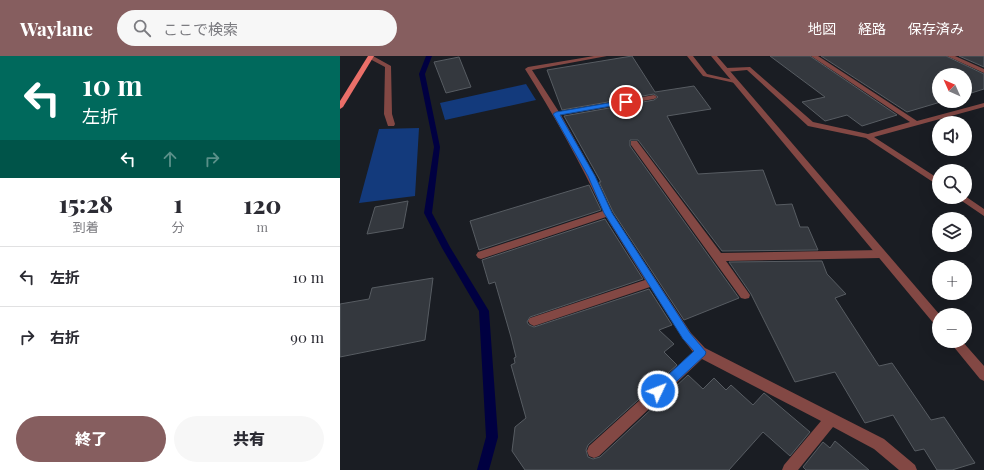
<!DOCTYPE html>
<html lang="ja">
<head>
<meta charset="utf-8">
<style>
  body { margin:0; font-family:"Playfair Display","Noto Sans JP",serif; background:#f7f7f7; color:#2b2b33; height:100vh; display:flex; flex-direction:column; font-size:15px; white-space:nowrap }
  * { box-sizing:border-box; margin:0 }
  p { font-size:13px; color:#7c7c81 }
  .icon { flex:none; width:22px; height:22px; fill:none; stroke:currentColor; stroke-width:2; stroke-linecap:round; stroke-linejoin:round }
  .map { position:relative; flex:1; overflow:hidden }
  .side { display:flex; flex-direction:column; background:#fff; width:340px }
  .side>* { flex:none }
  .guide { background:#00695c; color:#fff; overflow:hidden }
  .needle { width:26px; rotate:315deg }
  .buttons { position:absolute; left:592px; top:12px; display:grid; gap:8px }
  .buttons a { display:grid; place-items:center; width:40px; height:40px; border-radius:50%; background:#fff; box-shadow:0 4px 16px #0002; font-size:20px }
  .pin { position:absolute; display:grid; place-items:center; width:34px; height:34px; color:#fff; margin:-17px; border:2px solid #fff; border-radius:50%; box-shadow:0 1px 4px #0007 }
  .me { position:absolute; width:44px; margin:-22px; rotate:47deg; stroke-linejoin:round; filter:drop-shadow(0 0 3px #0008) }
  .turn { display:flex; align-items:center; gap:14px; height:84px; padding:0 16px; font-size:18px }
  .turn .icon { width:52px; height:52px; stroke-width:2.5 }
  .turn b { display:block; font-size:28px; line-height:34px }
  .lanes { display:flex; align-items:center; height:38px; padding:0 16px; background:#0003; justify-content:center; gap:20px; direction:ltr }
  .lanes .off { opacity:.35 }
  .eta { display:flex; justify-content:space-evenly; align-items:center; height:68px; text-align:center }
  .eta b { font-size:24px; font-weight:800; line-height:28px }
  .button { display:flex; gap:8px; margin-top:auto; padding:8px 16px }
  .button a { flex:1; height:46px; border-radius:24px; background:#865e5f; color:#fff; font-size:16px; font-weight:800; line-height:46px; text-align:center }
  .button a+a { background:#f7f7f7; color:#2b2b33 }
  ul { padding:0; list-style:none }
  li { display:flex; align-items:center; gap:12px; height:60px; padding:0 16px; border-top:1px solid #e1e1e2 }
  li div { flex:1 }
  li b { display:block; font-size:15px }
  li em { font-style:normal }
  header { display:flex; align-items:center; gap:24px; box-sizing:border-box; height:56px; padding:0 20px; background:#865e5f; color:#fff }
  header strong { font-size:19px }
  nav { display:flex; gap:22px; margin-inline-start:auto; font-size:14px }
  .search { width:280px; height:36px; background:#f7f7f7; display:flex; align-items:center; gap:10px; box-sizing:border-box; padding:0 14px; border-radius:22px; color:#7c7c81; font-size:15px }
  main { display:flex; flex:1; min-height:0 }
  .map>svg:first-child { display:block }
  .green { fill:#133a7c }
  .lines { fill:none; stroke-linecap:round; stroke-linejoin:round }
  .stream { fill:#000041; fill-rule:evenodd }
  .building { fill:#34383e; stroke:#575c62 }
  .minor { fill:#834844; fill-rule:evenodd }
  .tertiary { fill:#834844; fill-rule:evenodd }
  .primary { fill:#ea6f69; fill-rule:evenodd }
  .route { fill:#1a73e8; stroke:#114b97 }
</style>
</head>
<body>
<header>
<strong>Waylane</strong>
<div class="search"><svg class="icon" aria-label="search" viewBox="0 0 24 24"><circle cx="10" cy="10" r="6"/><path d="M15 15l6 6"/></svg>ここで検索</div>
<nav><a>地図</a><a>経路</a><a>保存済み</a></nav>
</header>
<main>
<section class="side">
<div class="guide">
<div class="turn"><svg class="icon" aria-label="left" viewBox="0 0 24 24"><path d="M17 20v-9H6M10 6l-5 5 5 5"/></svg><div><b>10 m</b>左折</div></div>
<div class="lanes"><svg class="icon" aria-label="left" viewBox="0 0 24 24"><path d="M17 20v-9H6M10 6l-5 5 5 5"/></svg><svg class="icon off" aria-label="ahead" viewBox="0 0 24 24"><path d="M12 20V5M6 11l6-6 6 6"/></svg><svg class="icon off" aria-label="right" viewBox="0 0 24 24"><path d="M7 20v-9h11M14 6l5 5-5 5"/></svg></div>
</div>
<div class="eta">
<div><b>15:28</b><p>到着</p></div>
<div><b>1</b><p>分</p></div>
<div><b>120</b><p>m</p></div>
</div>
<ul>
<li><svg class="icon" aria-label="left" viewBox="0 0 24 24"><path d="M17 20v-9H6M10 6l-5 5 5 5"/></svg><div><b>左折</b></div><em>10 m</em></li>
<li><svg class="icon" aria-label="right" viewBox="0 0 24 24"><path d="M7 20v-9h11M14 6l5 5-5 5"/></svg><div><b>右折</b></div><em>90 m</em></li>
</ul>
<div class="button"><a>終了</a><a>共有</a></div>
</section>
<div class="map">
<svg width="644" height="414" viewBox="0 0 644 414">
  <rect width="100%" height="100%" fill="#1a1d23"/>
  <path class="green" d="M186,28l10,16 -91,20 -5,-17z
    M79,72l-4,68 -56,7 20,-74z"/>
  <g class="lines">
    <path class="stream" d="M86,0h6l-7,18 15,73 -8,66 18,34 39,64 9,126 -9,33h-12l9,-33 -7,-126 -37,-63 -18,-35 10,-66 -15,-73z"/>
  </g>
  <path class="building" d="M292,0l23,36 39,-6 17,23 -44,7 31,58 65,-4 13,35 16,-1 8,23h8l10,23 -96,1 -84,-111h-8v6l109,152 -55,22 -71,-108 -14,-30h2l-37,-66 90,-16 4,-3 -4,-3 -92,16 -15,-40z
    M430,0h40l87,59 -35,11 -15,-11 -22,6 -23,-19 23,-5z
    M481,0h125l38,18v15l-19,6v-20h-26v26h5l-37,11z
    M619,0h25v11z
    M119,1l12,30 -25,6 -12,-31z
    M249,129l12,25 -122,40 -9,-29z
    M68,145l-5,27 -36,6 8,-27z
    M265,163l38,60 -113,38 -3,5 2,3 5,2 115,-38 23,36 -13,5 15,14 -10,8 13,13 -89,80 -2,5 2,7 5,2 7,-2 88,-82 15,14 11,-11 12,12 5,-5 22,20 11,-12 46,39 -20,24 -27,-24 -34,38h-204l-13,-19 3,-24 11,-9 -15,-53 4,-2 -1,-5 2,-1 -5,-20 -16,-55 -6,2 -7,-24z
    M482,205l5,13 19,20 -11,4 44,68 13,-3 39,57 13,-3 31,46 -23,7h-15l-13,-21 -9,2 -22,-36 -28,8 -30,-51 -40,10 -44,-88 -22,-32z
    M93,222l-8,62 -85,17v-53l29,-5 3,-11z
    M495,385l34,29h-63l-3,-3 20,-25 7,6z"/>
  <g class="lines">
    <path class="minor" d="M28,0h5l18,10 1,48 3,10 -1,2h-6l-4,-12 1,-47 -17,-9z
      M254,0h13l-75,14 27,42 95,-17 3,2 -3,2 -93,16 34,61 17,37 79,120 14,15 179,91 31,26 2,5h-18l-25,-21 -41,-22 -35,43h-16l2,-5 37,-44 -119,-62 -103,97 -5,2 -5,-2 -2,-5 2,-5 104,-94 -10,-13 -33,-52 -116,39 -4,-2 -2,-3 2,-3 115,-38 -39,-63 -125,42 -3,-1 -2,-3 2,-3 125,-41c-23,-49 -49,-96 -78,-142l3,-2z
      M347,0h6l14,18 31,7 -3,2 -32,-7z
      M471,0h7l99,65 67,-18v4l-110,30 65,42v7l-73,-48 -58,-12 -61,-56 -21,2 -3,-2 3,-2 24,-1 63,55 55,12 42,-12z
      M607,0h8l29,13v4z
      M291,85h6l84,112 160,-3 3,1 2,3 -2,3 -3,1 -155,3 24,34 -1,3 -4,1 -4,-1 -110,-153z
      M625,140l19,13v7l-28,-19z"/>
    <path class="tertiary" d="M371,0h6l223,259 -1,12 -4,-2z
      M609,285h13l22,25v15l-4,-2z"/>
    <path class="primary" d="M28,0h6l-31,51 -3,2v-8z"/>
  </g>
  <path class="route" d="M286,44l3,2v1l-69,12 35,61 17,37 78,120 16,19 -1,3 -43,40 -4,2 -4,-2 -2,-4 2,-3 40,-37 -11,-12 -79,-126 -16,-37 -35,-62 3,-2z"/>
</svg>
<div class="buttons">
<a><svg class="needle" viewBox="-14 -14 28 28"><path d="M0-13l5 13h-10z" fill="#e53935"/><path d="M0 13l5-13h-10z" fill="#7c7c81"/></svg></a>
<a><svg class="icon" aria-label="sound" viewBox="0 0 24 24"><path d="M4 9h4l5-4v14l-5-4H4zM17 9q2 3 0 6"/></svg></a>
<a><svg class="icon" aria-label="search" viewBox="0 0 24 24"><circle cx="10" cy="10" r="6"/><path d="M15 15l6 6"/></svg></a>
<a><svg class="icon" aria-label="layers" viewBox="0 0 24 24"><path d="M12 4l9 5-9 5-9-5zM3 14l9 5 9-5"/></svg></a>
<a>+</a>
<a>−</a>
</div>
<div class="pin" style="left:286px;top:46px;background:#d93025"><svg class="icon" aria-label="arrive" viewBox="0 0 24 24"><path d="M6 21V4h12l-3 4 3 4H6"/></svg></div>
<svg class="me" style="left:318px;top:335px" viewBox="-20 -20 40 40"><circle r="17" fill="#1a73e8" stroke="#fff" stroke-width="3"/><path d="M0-11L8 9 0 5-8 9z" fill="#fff"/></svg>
</div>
</main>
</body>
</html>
